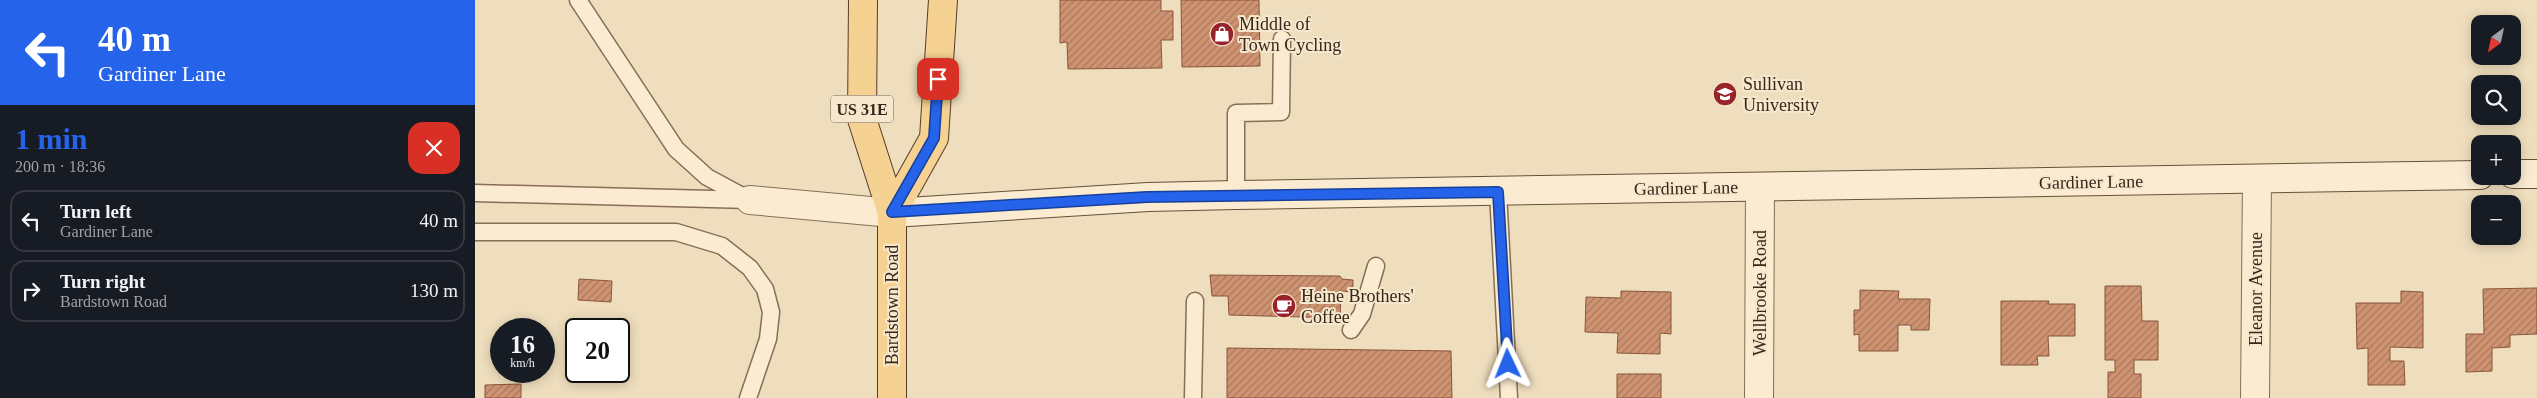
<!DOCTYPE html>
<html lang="en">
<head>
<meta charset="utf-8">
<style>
  body { margin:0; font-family:Georgia,serif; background:#20242c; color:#f1f3f6; height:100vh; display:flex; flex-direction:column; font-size:19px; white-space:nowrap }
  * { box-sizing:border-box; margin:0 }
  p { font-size:16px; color:#9ea1a6 }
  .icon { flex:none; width:28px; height:28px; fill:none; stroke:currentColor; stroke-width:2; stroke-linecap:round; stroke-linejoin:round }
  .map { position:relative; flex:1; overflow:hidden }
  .side { display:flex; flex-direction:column; background:#171b24; width:475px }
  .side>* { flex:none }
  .hud { background:#2563eb; color:#fff; overflow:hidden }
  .needle { width:32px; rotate:213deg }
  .controls { position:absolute; left:1996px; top:15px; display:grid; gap:10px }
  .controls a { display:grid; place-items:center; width:50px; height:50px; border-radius:10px; background:#171b24; box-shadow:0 2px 12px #0003; font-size:25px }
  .speed { position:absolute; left:15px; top:318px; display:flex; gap:10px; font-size:25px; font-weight:700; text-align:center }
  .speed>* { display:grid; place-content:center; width:65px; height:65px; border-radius:50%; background:#171b24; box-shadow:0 2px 12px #0003; line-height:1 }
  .speed small { font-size:12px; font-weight:400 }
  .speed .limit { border:2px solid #111; border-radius:8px; background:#fff; color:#111 }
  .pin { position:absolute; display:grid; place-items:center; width:42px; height:42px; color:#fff; margin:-21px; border-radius:10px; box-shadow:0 2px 8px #0006 }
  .me { position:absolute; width:55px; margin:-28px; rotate:358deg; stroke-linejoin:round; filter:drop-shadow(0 0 4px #0008) }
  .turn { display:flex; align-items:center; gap:18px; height:105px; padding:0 15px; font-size:22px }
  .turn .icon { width:65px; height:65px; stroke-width:2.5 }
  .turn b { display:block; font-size:35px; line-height:42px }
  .round { display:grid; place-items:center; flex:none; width:52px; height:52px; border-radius:15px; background:#20242c }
  .overview { display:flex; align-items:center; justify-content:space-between; height:85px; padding:0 15px }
  h1 { font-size:30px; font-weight:800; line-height:38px; color:#2563eb }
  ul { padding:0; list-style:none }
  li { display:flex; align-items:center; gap:15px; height:62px; margin:0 10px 8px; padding:0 5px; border:2px solid #363941; border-radius:15px }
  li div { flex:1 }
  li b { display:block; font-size:19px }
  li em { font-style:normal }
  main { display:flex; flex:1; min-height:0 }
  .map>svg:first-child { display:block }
  .building { fill:url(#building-hatch); stroke:#88553b }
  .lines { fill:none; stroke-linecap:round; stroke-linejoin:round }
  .lane-casing { stroke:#886e56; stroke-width:19 }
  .street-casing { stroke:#886e56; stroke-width:30 }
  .secondary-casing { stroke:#694f39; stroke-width:30 }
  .primary-casing { stroke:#553c2b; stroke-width:30 }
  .lane { stroke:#faebd1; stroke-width:16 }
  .street { stroke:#faebd1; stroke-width:28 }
  .secondary { stroke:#faebd1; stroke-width:28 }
  .primary { stroke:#f5d192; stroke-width:28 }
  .route-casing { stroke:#184099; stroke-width:12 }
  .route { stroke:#2563eb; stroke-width:9 }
  .labels { text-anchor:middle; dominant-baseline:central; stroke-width:4; stroke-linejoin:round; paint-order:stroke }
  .shield { fill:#f7e8cd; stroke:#716150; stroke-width:1 }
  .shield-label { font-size:16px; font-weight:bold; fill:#37271b }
  .poi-label { font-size:18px; fill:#37271b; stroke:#f7e8cd; text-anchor:start }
  .street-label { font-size:18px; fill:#37271b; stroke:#f7e8cd }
</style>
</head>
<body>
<main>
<section class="side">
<div class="hud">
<div class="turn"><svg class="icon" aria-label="left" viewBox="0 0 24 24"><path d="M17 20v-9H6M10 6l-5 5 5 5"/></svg><div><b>40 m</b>Gardiner Lane</div></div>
</div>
<div class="overview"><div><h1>1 min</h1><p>200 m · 18:36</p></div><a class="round" style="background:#d93025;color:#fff"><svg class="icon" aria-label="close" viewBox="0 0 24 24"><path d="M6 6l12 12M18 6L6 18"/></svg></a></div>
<ul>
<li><svg class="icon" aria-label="left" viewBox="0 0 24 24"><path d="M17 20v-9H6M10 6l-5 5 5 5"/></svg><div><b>Turn left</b><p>Gardiner Lane</p></div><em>40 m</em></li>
<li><svg class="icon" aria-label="right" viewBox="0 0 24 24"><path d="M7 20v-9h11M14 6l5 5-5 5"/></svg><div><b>Turn right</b><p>Bardstown Road</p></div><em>130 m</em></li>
</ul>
</section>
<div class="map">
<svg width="2062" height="398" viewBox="0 0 2062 398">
  <defs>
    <pattern id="building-hatch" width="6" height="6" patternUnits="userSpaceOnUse" patternTransform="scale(1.25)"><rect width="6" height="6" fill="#cf9371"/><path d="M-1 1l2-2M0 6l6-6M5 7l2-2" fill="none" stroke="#a9785c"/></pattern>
  </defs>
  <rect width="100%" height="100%" fill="#efdebd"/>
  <path class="building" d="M585,0h101v11h12v29h-12l1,28 -94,1 -1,-27 -7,1z
    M706,0h78l1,66 -78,1z
    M735,275l130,1 2,3 11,1v12l-12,-1 -1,27 -111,-3 -1,-19h-16z
    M104,279l33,2 -1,21 -33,-2z
    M1630,286h36l1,35h16v39h-24v14h7v24h-33v-26h7v-12h-10z
    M2062,288v46l-27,1v12l-18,1v23l-26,1v-38h18l-1,-45z
    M1385,290l39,1 -1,8h32l-1,31h-18v-5h-13v26h-39v-17l-5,1v-25h6z
    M1146,291l50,1v42l-11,-1v21l-43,-1 1,-20 -33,-1 1,-35 35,1z
    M1926,291l22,1v56l-33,-1v14h14l1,24h-37v-37l-11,1 -1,-46h45z
    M1526,301h48l-1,3h27v32h-27l1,20h-12l1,9h-37z
    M752,348l224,3 1,47h-225z
    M1142,374h44v24h-44z
    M46,384v14h-36v-13z"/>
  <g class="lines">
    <g class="lane-casing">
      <path id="lane" d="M103,0l98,149 31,28 39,21
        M1023,192l11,206
        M0,193l275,7
        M761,195v-82l45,-1 1,-73
        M0,232h201l46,14 28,22 15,21 6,23 -3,27 -20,59
        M876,330l11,-16 14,-48
        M718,398l2,-97"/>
    </g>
    <g class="street-casing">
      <path id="street" d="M275,200l142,13
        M1284,398l1,-211
        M1780,398l2,-219"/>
    </g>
    <g class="secondary-casing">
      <path id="secondary" d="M2038,174h24
        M417,213l256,-16 88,-2 1244,-20"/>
    </g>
    <g class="primary-casing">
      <path id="primary" d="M388,0l-1,119 30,94v185
        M417,213l42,-75 9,-138"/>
    </g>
    <use href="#lane" class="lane"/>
    <use href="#street" class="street"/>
    <use href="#secondary" class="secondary"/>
    <use href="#primary" class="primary"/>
  </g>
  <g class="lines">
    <g class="route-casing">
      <path id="route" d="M463,79l-4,59 -42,74 255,-15 351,-5 10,172"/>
    </g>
    <use href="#route" class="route"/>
  </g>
  <defs>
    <g id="shop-disc" transform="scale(1.25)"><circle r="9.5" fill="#99232b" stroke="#f7e8cd"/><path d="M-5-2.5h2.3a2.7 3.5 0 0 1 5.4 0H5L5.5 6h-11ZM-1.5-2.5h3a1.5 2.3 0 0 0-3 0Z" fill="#fff"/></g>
    <g id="university-disc" transform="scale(1.25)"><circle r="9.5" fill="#99232b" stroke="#f7e8cd"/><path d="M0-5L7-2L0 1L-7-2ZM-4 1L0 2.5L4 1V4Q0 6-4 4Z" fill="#fff"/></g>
    <g id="cafe-disc" transform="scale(1.25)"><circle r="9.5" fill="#99232b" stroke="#f7e8cd"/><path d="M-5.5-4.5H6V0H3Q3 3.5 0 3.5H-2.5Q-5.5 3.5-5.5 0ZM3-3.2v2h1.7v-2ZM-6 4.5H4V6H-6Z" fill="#fff"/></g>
  </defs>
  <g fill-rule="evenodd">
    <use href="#shop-disc" x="747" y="34"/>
    <use href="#university-disc" x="1250" y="94"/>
    <use href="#cafe-disc" x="809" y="306"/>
  </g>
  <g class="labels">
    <rect class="shield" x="356" y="95.5" width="62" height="27" rx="4"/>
    <g class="shield-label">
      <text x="387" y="109">US 31E</text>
    </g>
    <g class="poi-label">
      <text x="764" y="24">Middle of<tspan x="764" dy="21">Town Cycling</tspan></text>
      <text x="1268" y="84">Sullivan<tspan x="1268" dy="21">University</tspan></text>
      <text x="826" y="296">Heine Brothers'<tspan x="826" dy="21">Coffee</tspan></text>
    </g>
    <g class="street-label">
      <text transform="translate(1616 182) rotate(-1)">Gardiner Lane</text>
      <text transform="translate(1211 188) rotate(-1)">Gardiner Lane</text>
      <text transform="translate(1781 289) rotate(-90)">Eleanor Avenue</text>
      <text transform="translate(1285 293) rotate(-90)">Wellbrooke Road</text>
      <text transform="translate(417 305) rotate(-90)">Bardstown Road</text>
    </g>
  </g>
</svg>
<div class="controls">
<a><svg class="needle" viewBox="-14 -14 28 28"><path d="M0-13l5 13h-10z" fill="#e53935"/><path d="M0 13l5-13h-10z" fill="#9ea1a6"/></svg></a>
<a><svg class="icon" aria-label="search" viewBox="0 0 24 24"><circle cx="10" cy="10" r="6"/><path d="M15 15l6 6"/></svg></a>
<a>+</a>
<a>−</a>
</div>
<div class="speed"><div>16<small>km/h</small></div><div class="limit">20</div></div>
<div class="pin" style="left:463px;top:79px;background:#d93025"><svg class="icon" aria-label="arrive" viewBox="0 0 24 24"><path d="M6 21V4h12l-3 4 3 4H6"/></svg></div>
<svg class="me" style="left:1033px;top:364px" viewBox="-20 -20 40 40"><path d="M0-17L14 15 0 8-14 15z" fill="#2563eb" stroke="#fff" stroke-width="4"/></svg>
</div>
</main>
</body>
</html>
